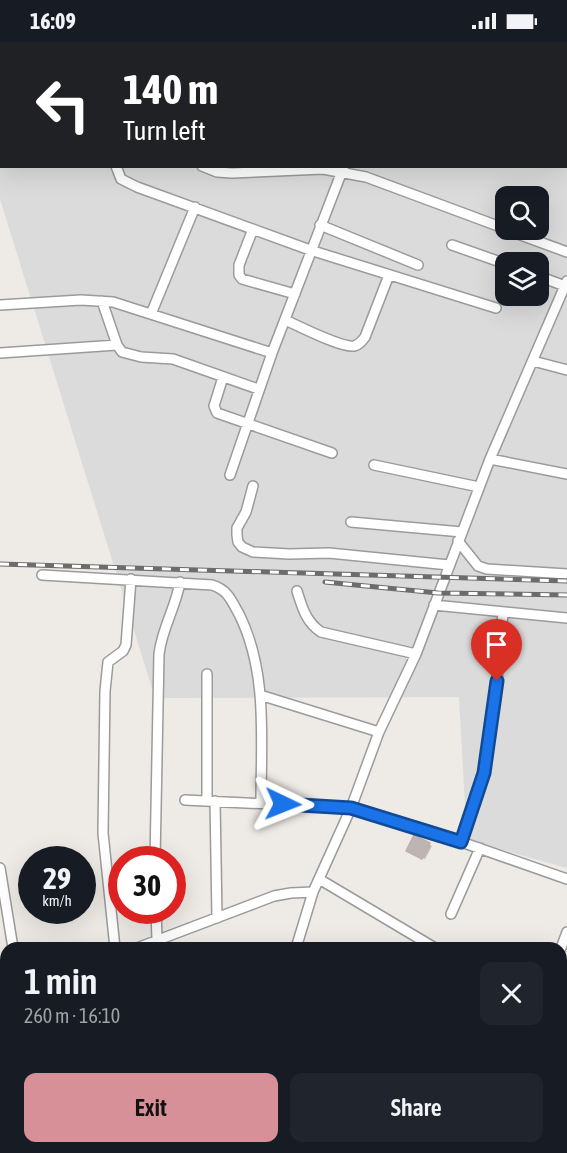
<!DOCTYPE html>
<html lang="en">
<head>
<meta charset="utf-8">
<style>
  body { margin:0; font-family:"Asap Condensed",sans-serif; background:#20242c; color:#f1f3f6; height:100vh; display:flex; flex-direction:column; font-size:22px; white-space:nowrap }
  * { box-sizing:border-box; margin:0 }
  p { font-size:20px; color:#9ea1a6 }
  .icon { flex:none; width:33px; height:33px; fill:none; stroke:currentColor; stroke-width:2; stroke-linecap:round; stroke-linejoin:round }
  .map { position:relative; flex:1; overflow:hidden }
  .panel { position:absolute; left:0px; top:900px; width:567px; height:212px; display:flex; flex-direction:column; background:#171b24; border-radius:18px 18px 0 0; box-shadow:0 6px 24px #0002 }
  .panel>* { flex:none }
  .guide { position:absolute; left:0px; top:0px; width:567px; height:126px; box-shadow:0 6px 24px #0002; background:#202124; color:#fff; overflow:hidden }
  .controls { position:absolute; left:495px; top:144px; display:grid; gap:12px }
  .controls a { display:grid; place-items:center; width:54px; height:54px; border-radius:12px; background:#171b24; box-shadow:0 6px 24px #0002; font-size:30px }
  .speed { position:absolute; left:18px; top:804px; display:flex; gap:12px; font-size:30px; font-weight:700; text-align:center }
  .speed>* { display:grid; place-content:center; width:78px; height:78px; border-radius:50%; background:#171b24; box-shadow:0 6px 24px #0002; line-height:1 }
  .speed small { font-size:15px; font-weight:400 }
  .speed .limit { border:9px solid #d22; background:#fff; color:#111 }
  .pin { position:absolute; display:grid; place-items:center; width:51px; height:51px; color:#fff; margin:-62px -26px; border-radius:50% 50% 50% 0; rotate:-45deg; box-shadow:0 0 6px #0007 }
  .pin .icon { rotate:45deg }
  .me { position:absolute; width:66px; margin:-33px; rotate:92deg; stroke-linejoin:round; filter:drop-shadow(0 0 4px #0008) }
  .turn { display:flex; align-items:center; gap:21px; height:126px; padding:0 24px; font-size:27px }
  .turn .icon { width:78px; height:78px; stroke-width:2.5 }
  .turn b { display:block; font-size:42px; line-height:51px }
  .round { display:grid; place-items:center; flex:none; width:63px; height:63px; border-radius:12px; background:#20242c }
  .overview { display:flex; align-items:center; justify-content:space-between; height:102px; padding:0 24px }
  h1 { font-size:36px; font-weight:600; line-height:45px }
  .cta { display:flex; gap:12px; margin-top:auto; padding:12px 24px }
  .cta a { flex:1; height:69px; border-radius:12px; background:#d78f98; color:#111; font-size:24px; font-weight:600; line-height:69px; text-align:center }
  .cta a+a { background:#20242c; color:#f1f3f6 }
  .status { display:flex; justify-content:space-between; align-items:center; height:42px; padding:0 30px; background:#171b24; direction:ltr }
  .status svg { height:16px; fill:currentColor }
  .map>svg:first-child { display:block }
  .residential { fill:#dcdbdb; fill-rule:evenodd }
  .shadow { fill:#0003 }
  .building { fill:#beb5b2; stroke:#beb0a9; stroke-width:1.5 }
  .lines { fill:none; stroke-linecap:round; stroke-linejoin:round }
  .minor-casing { stroke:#9b9b9b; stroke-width:12 }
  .minor { stroke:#fff; stroke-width:9 }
  .rail-casing { stroke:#6c6c6c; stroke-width:5 }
  .rail { stroke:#fff; stroke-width:3; stroke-dasharray:9; stroke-linecap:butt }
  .route-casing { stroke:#114b97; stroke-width:15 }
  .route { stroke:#1a73e8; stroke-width:10 }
</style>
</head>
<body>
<div class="status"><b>16:09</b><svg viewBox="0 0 49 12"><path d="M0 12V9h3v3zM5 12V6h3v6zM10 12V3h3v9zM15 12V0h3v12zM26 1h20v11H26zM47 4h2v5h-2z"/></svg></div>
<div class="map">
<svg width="567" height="1111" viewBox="0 0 567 1111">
  <rect width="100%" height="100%" fill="#eeeae5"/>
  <path class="residential" d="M0,0h567v826l-100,-28 -8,-143 -304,1 -155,-499zM2,2h564v122h-564zM506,154h32v34h-32zM506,220h32v34h-32z"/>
  <path class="shadow" d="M414,795l18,9 -7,13 -17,-9z"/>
  <path class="building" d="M414,793l16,8 -8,16 -16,-8z"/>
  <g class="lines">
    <g class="minor-casing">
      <path id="minor" d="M507,0l4,2
        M389,2l1,-2
        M0,8l2,1
        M566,24l1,1
        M116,124l5,13 16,8 173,63 186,58
        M202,124l15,6 15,1 91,-4 43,8 140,52
        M320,183l98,40
        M253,187l-14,36v10l3,4 53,15
        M507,188l60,22
        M452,203l54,19
        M538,234l27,10
        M102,259l15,44 5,7 19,5 32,2 85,30
        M0,263l81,-5 32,2 159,51 72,-187
        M151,272l44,-107
        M285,278c14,6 56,28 69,26 5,-1 8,-5 11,-9l24,-62
        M0,311l117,-8
        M533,319l34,9
        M223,335l-9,29 3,7 115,40
        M490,417l77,15
        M374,423l105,22
        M230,433l42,-122
        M253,444l-7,26 -9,16v7l1,7 4,5 11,5 36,2 40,-1 120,12
        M351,480l111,10
        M458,499l20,25 9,3 80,5
        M42,533l170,10c16,5 19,15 27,29 29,58 22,125 22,189
        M297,549c5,16 9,31 24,41l95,22
        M434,563l133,13
        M260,653l119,37
        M185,758l166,8 76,22 140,49
        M207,759v-127
        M215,759l2,117
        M461,800l23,-69 11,-70 8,-90
        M155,818l4,-206c3,-26 17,-47 21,-72
        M0,826l13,80
        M319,837l116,69
        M156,868l1,30
        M451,872l29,-66
        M115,906l-12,-115 2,-142 3,-29 15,-11 3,-6 5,-66
        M137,906l137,-52 17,-3 22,-1
        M296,906l17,-56 38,-84 28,-76 37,-78 74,-195 77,-178
        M561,906l6,-16
        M0,958l6,-3
        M561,1049l6,2
        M487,1106h50
        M208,1111l2,-5
        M331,1111l153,-5"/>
    </g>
    <use href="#minor" class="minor"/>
    <g class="rail-casing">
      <path id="rail" d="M0,522l567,17
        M325,540l113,11 129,2"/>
    </g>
    <use href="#rail" class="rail"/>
  </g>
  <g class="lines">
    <g class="route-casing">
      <path id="route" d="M283,762l68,4 110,34 23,-69 13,-92"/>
    </g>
    <use href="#route" class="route"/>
  </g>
</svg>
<div class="controls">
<a><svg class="icon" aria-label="search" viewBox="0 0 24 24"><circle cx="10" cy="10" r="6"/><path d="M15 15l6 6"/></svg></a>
<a><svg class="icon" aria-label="layers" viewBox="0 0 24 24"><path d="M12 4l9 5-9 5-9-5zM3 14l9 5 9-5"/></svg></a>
</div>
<div class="speed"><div>29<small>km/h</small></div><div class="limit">30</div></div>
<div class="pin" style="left:497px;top:639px;background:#d93025"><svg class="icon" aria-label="arrive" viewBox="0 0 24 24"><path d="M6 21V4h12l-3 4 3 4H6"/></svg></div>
<svg class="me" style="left:283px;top:762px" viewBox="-20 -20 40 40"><path d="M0-17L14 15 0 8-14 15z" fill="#1a73e8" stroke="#fff" stroke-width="4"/></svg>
<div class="guide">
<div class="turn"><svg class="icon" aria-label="left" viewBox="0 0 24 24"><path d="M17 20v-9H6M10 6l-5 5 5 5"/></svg><div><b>140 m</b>Turn left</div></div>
</div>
<section class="panel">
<div class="overview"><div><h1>1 min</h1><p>260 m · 16:10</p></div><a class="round"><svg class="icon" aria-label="close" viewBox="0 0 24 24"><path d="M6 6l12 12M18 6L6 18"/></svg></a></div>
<div class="cta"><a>Exit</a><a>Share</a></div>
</section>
</div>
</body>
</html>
